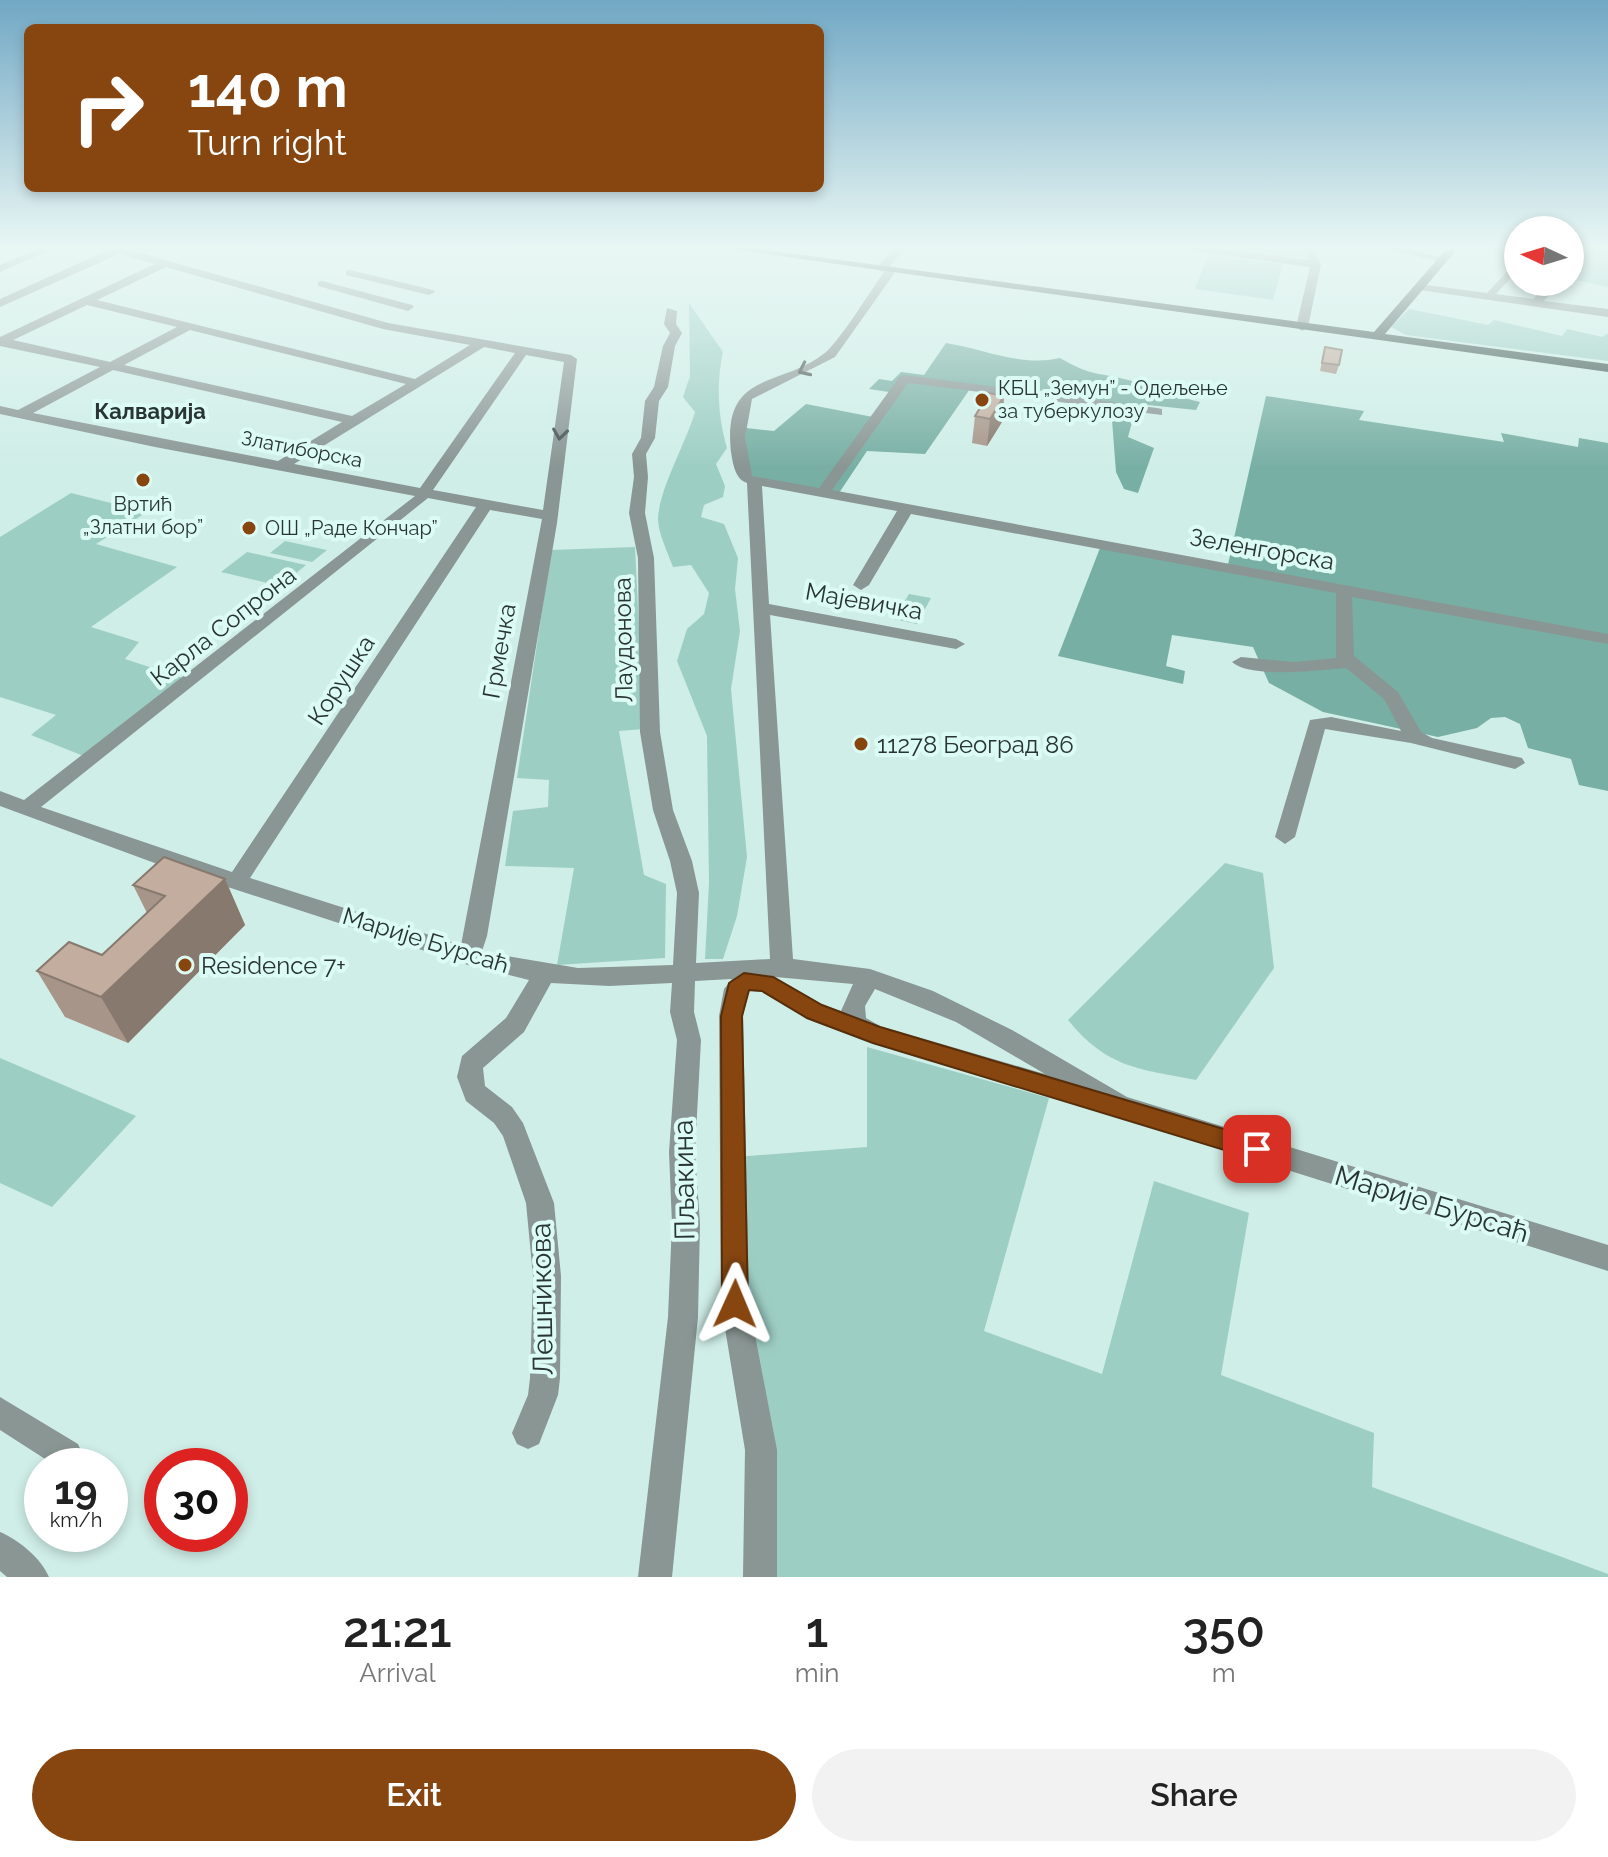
<!DOCTYPE html>
<html lang="en">
<head>
<meta charset="utf-8">
<style>
  body { margin:0; font-family:Raleway,sans-serif; background:#f2f2f2; color:#222; height:100vh; display:flex; flex-direction:column; font-size:30px; white-space:nowrap }
  * { box-sizing:border-box; margin:0 }
  p { font-size:26px; color:#767676 }
  .icon { flex:none; width:44px; height:44px; fill:none; stroke:currentColor; stroke-width:2; stroke-linecap:round; stroke-linejoin:round }
  .map { position:relative; height:1577px; overflow:hidden }
  .details { display:flex; flex-direction:column; background:#fff; flex:1 }
  .details>* { flex:none }
  .guide { position:absolute; left:24px; top:24px; width:800px; height:168px; border-radius:12px; box-shadow:0 4px 12px #0003; background:#874610; color:#fff; overflow:hidden }
  .needle { width:52px; rotate:274deg }
  .fabs { position:absolute; left:1504px; top:216px; display:grid; gap:16px }
  .fabs a { display:grid; place-items:center; width:80px; height:80px; border-radius:50%; background:#fff; box-shadow:0 4px 12px #0003; font-size:40px }
  .speed { position:absolute; left:24px; top:1448px; display:flex; gap:16px; font-size:40px; font-weight:700; text-align:center }
  .speed>* { display:grid; place-content:center; width:104px; height:104px; border-radius:50%; background:#fff; box-shadow:0 4px 12px #0003; line-height:1 }
  .speed small { font-size:20px; font-weight:400 }
  .speed .limit { border:12px solid #d22; background:#fff; color:#111 }
  .pin { position:absolute; display:grid; place-items:center; width:68px; height:68px; color:#fff; margin:-34px; border-radius:16px; box-shadow:0 4px 12px #0006 }
  .me { position:absolute; width:88px; margin:-44px; rotate:1deg; stroke-linejoin:round; filter:drop-shadow(0 0 6px #0008) }
  .turn { display:flex; align-items:center; gap:28px; height:168px; padding:0 32px; font-size:36px }
  .turn .icon { width:104px; height:104px; stroke-width:2.5 }
  .turn b { display:block; font-size:56px; line-height:68px }
  .eta { display:flex; justify-content:space-evenly; align-items:center; height:136px; text-align:center }
  .eta b { font-size:48px; font-weight:600; line-height:56px }
  .action { display:flex; gap:16px; margin-top:auto; padding:16px 32px }
  .action a { flex:1; height:92px; border-radius:48px; background:#874610; color:#fff; font-size:32px; font-weight:600; line-height:92px; text-align:center }
  .action a+a { background:#f2f2f2; color:#222 }
  .map>svg:first-child { display:block }
  .green { fill:#9dcec4 }
  .forest { fill:#78afa4 }
  .lines { fill:none; stroke-linecap:round; stroke-linejoin:round }
  .minor { fill:#8a9693; fill-rule:evenodd }
  .major { fill:#3f5550; fill-rule:evenodd }
  .wall { fill:#a89589 }
  .shaded-wall { fill:#88796f }
  .building { fill:#c3ad9f; stroke:#88796f; stroke-width:2 }
  .oneway { stroke:#46524f }
  .route { fill:#874610; stroke:#582e0a; stroke-width:2 }
  .poi-dot { fill:#874610; stroke:#dcfbf4; stroke-width:3 }
  .labels { text-anchor:middle; dominant-baseline:central; stroke-width:8; stroke-linejoin:round; paint-order:stroke }
  .far-poi-label { font-size:20px; fill:#293532; stroke:#dcfbf4; text-anchor:start }
  .far-street-label { font-size:20px; fill:#293532; stroke:#dcfbf4 }
  .far-neighbourhood-label { font-size:22px; font-weight:bold; fill:#293532; stroke:#dcfbf4 }
  .street-label { font-size:24px; fill:#293532; stroke:#dcfbf4 }
  .poi-label { font-size:24px; fill:#293532; stroke:#dcfbf4; text-anchor:start }
  .near-street-label { font-size:28px; fill:#293532; stroke:#dcfbf4 }
</style>
</head>
<body>
<div class="map">
<svg width="1608" height="1577" viewBox="0 0 1608 1577">
  <rect width="100%" height="100%" fill="#cfeee7"/>
  <path class="green" d="M1194,246h104l8,11 -28,1z
    M1581,246h27v41l-38,-8v-17z
    M1208,255l75,9 -10,36 -78,-11z
    M689,303l34,49c-7,31 -5,66 4,96l-11,16 9,22 -2,11 -19,8 -3,12 23,7 14,34 -3,31 5,42 -9,58 16,168 -10,59 -14,43h-18l4,-76 -2,-147 -30,-75 10,-32 17,-15 5,-21 -18,-28 -18,2c-5,-14 -15,-34 -15,-48 1,-30 28,-76 37,-107l-12,-15 7,-21z
    M1409,309l79,16 6,-5 68,16 5,-7 35,8 6,-4v28l-202,-26 -15,-8z
    M71,493l76,19 -51,32 81,23 -86,60 48,15 -14,17 67,22 -101,78 -60,-24 25,-20 -56,-18v-160z
    M285,541l42,9 -15,12 -42,-9z
    M635,547l9,182 -25,2 25,144 22,9 -1,74 -108,7 17,-97 -69,-2 8,-55 35,-4 1,-27 -32,-2 34,-228z
    M247,552l59,13 -26,21 -59,-14z
    M909,594l22,4 -14,26 -23,-5z
    M1225,863l38,10 11,95 -78,112c-57,-11 -89,-12 -128,-60z
    M867,1047l182,51 -65,233 118,43 52,-193 95,32 -28,162 153,58 -2,54 236,87v3h-855l7,-106 -38,-313 145,-11z
    M0,1058l136,58 -84,91 -52,-24z"/>
  <path class="forest" d="M946,343c38,6 75,24 114,15 28,16 31,14 60,20 27,6 53,18 80,24l-4,8 -48,-5v7l-13,-1 -7,26 26,11 -16,45 -14,-4 -8,-17 -5,-65 -139,-21 -47,68 -58,-3 -30,45 -83,-13 -13,-12 5,-43 28,3 32,-27 67,13 16,-25 -20,-3 10,-10 13,2 9,-9 23,3z
    M1266,396l98,15 -5,9 145,22 -3,-9 77,14 1,-9 29,5v348l-29,-6 -8,-26 -43,-11 -8,-24 -15,-7 -14,1 -14,10 -39,9 -115,-25 -54,-29 -16,-36 -81,-12 -6,31 19,5 -2,13 -125,-28 42,-108 127,21z"/>
  <g class="lines">
    <path class="minor" d="M45,246h14l-59,26v-7z
      M99,246h17l272,77 183,32 6,4 -20,164 -70,413 -5,15 12,3 84,14 95,-3 4,-72 -7,-32 -17,-51 -13,-78 -2,-174 -9,-45 5,-36 -2,-23 9,-16 4,-37 9,-14 9,-41 7,-13 -6,-9 3,-16 10,3 -1,13 6,9 -7,13 -7,41 -9,14 -4,37 -9,16 2,23 -3,36 9,45 6,174 13,78 19,51 7,32 -3,70 74,-4 -23,-476c-12,-4 -14,-19 -16,-31 -9,-83 50,-63 95,-100 15,-13 45,-62 58,-80l-9,-3 21,-23h11l-19,22 8,3 -61,86 -83,42 -7,39 7,38 67,12 81,-112 5,-1 252,33 5,1v6l-254,-32 -76,107 776,144v10l-256,-47 2,59 44,36 23,40 11,6 90,20 3,5 -10,6 -104,-26 -86,-14 -30,108 -10,7 -10,-7 35,-117 21,-3 70,14 -17,-32 -38,-31c-25,2 -96,11 -114,-6l9,-5 53,5 42,-4v-65l-425,-79 -42,71 -8,5 -8,-5 44,-74 -135,-25 7,118 187,35 9,5 -9,5 -186,-34 23,344 77,10 63,22 79,39 115,67 481,148v26l-489,-154 -246,-73 -66,-25 -45,-27 -13,-1 -6,25 6,288 28,146v127h-34l2,-127 -24,-146 -2,-288 5,-27 8,-10 -37,2 -1,31 7,28 -6,112 5,72 -2,93 -26,260h-34l30,-260 4,-93 -3,-72 8,-112 -7,-28 2,-29 -63,3 -58,-3 -27,49 -41,36 2,18 27,21 11,16 31,80 7,73 -1,102 -2,17 -19,49 -11,5 -11,-5 -5,-11 16,-38 2,-17 3,-102 -7,-73 -23,-67 -9,-13 -28,-22 -9,-24 5,-21 44,-38 23,-38 -61,-15 -308,-100 -160,-59v-15l24,9 391,-304 -260,-49 -155,-33v-8l18,4 82,-43 -100,-21v-9l155,-73 -36,-10 -119,53v-8l108,-49zM166,267l217,62 87,16 -55,34 -318,-79zM87,305l90,22 -67,35 -97,-22zM190,330l216,54 -54,32 -228,-51zM484,347l31,6 -95,135 -126,-24zM526,355l38,7 -21,148 -110,-20zM113,370l229,52 -64,39 -245,-48zM428,498l48,9 -244,365 -191,-65zM490,510l52,9 -81,426 -211,-67zM775,977l78,7 -12,27 -18,-6zM875,989l81,33 89,52 -165,-48 -14,-8 -1,-12z
      M1159,246h32l118,14 -8,-14h10l10,18 -13,63 -6,4 -6,-4 14,-60z
      M1373,246h21l54,13 -5,3z
      M1518,260v10l-22,24 37,5 8,-9 -26,-6v-4l40,8 -11,13 64,8v8l-189,-27 -6,-3 6,-3 68,9z
      M350,270l83,20 2,2 -6,3 -83,-20v-4z
      M322,281l90,24 2,2 -6,4 -90,-25v-4z
      M0,1397l78,47 5,11 -5,11h-22l-56,-36z
      M0,1532c19,8 41,26 49,45h-42l-7,-6z"/>
    <path class="major" d="M708,246h29l637,86 75,-86h11l-75,88 223,30v8z"/>
  </g>
  <path class="wall" d="M1325,347l14,18 -3,9 -16,-3z
    M1004,396l-2,26 -15,24 -15,-3 3,-27z
    M225,879l20,46 -117,118 -63,-26 -28,-46 65,-16 45,-42 -14,-28z"/>
  <path class="shaded-wall" d="M1004,396l-2,26 -15,24 3,-27z
    M225,879l20,46 -117,118 -27,-46z"/>
  <path class="building" d="M1325,347l17,3 -3,15 -17,-2z
    M989,393l15,3 -14,23 -15,-3z
    M164,857l61,22 -124,118 -64,-26 32,-29 33,13 63,-59 -32,-11z"/>
  <defs><path id="oneway-chevron" d="M-2-3.5L2.5 0L-2 3.5" fill="none" stroke-width="1.6" stroke-linecap="round" stroke-linejoin="round" transform="scale(2)"/></defs>
  <g class="oneway">
    <use href="#oneway-chevron" transform="translate(804 370) rotate(155)"/>
    <use href="#oneway-chevron" transform="translate(560 434) rotate(98)"/>
  </g>
  <linearGradient id="sky" x2="0" y2="1"><stop stop-color="#71a8c4"/><stop offset="0.53" stop-color="#e9f7f4"/><stop offset="1" stop-color="#e9f7f4" stop-opacity="0"/></linearGradient>
  <rect width="1608" height="467" fill="url(#sky)"/>
  <path class="route" d="M744,973l29,4 49,28 58,22 377,112 8,3 4,7 -4,8 -8,3 -384,-117 -66,-25 -45,-27 -13,-1 -7,26 6,288 -4,9 -9,3 -9,-3 -4,-9 -1,-288 8,-33z"/>
  <g class="poi-dot">
    <circle cx="982" cy="400" r="8"/>
    <circle cx="143" cy="480" r="8"/>
    <circle cx="249" cy="528" r="8"/>
    <circle cx="861" cy="744" r="8"/>
    <circle cx="185" cy="965" r="8"/>
  </g>
  <g class="labels">
    <g class="far-poi-label">
      <text x="998" y="388">КБЦ „Земун” - Одељење<tspan x="998" dy="23">за туберкулозу</tspan></text>
      <text x="143" y="504" text-anchor="middle">Вртић<tspan x="143" dy="23">„Златни бор”</tspan></text>
      <text x="265" y="528">ОШ „Раде Кончар”</text>
    </g>
    <g class="far-street-label">
      <text transform="translate(302 449) rotate(11)">Златиборска</text>
    </g>
    <g class="far-neighbourhood-label">
      <text x="150" y="411">Калварија</text>
    </g>
    <g class="street-label">
      <text transform="translate(1262 549) rotate(10)">Зеленгорска</text>
      <text transform="translate(864 601) rotate(10)">Мајевичка</text>
      <text transform="translate(223 626) rotate(-38)">Карла Сопрона</text>
      <text transform="translate(623 640) rotate(-91)">Лаудонова</text>
      <text transform="translate(499 651) rotate(-80)">Грмечка</text>
      <text transform="translate(341 680) rotate(-57)">Корушка</text>
      <text transform="translate(426 940) rotate(17)">Марије Бурсаћ</text>
    </g>
    <g class="poi-label">
      <text x="877" y="744">11278 Београд 86</text>
      <text x="201" y="965">Residence 7+</text>
    </g>
    <g class="near-street-label">
      <text transform="translate(684 1180) rotate(-91)">Пљакина</text>
      <text transform="translate(1432 1204) rotate(17)">Марије Бурсаћ</text>
      <text transform="translate(542 1299) rotate(-91)">Лешникова</text>
    </g>
  </g>
</svg>
<div class="fabs">
<a><svg class="needle" viewBox="-14 -14 28 28"><path d="M0-13l5 13h-10z" fill="#e53935"/><path d="M0 13l5-13h-10z" fill="#767676"/></svg></a>
</div>
<div class="speed"><div>19<small>km/h</small></div><div class="limit">30</div></div>
<div class="pin" style="left:1257px;top:1149px;background:#d93025"><svg class="icon" aria-label="arrive" viewBox="0 0 24 24"><path d="M6 21V4h12l-3 4 3 4H6"/></svg></div>
<svg class="me" style="left:735px;top:1304px" viewBox="-20 -20 40 40"><path d="M0-17L14 15 0 8-14 15z" fill="#874610" stroke="#fff" stroke-width="4"/></svg>
<div class="guide">
<div class="turn"><svg class="icon" aria-label="right" viewBox="0 0 24 24"><path d="M7 20v-9h11M14 6l5 5-5 5"/></svg><div><b>140 m</b>Turn right</div></div>
</div>
</div>
<section class="details">
<div class="eta">
<div><b>21:21</b><p>Arrival</p></div>
<div><b>1</b><p>min</p></div>
<div><b>350</b><p>m</p></div>
</div>
<div class="action"><a>Exit</a><a>Share</a></div>
</section>
</body>
</html>
